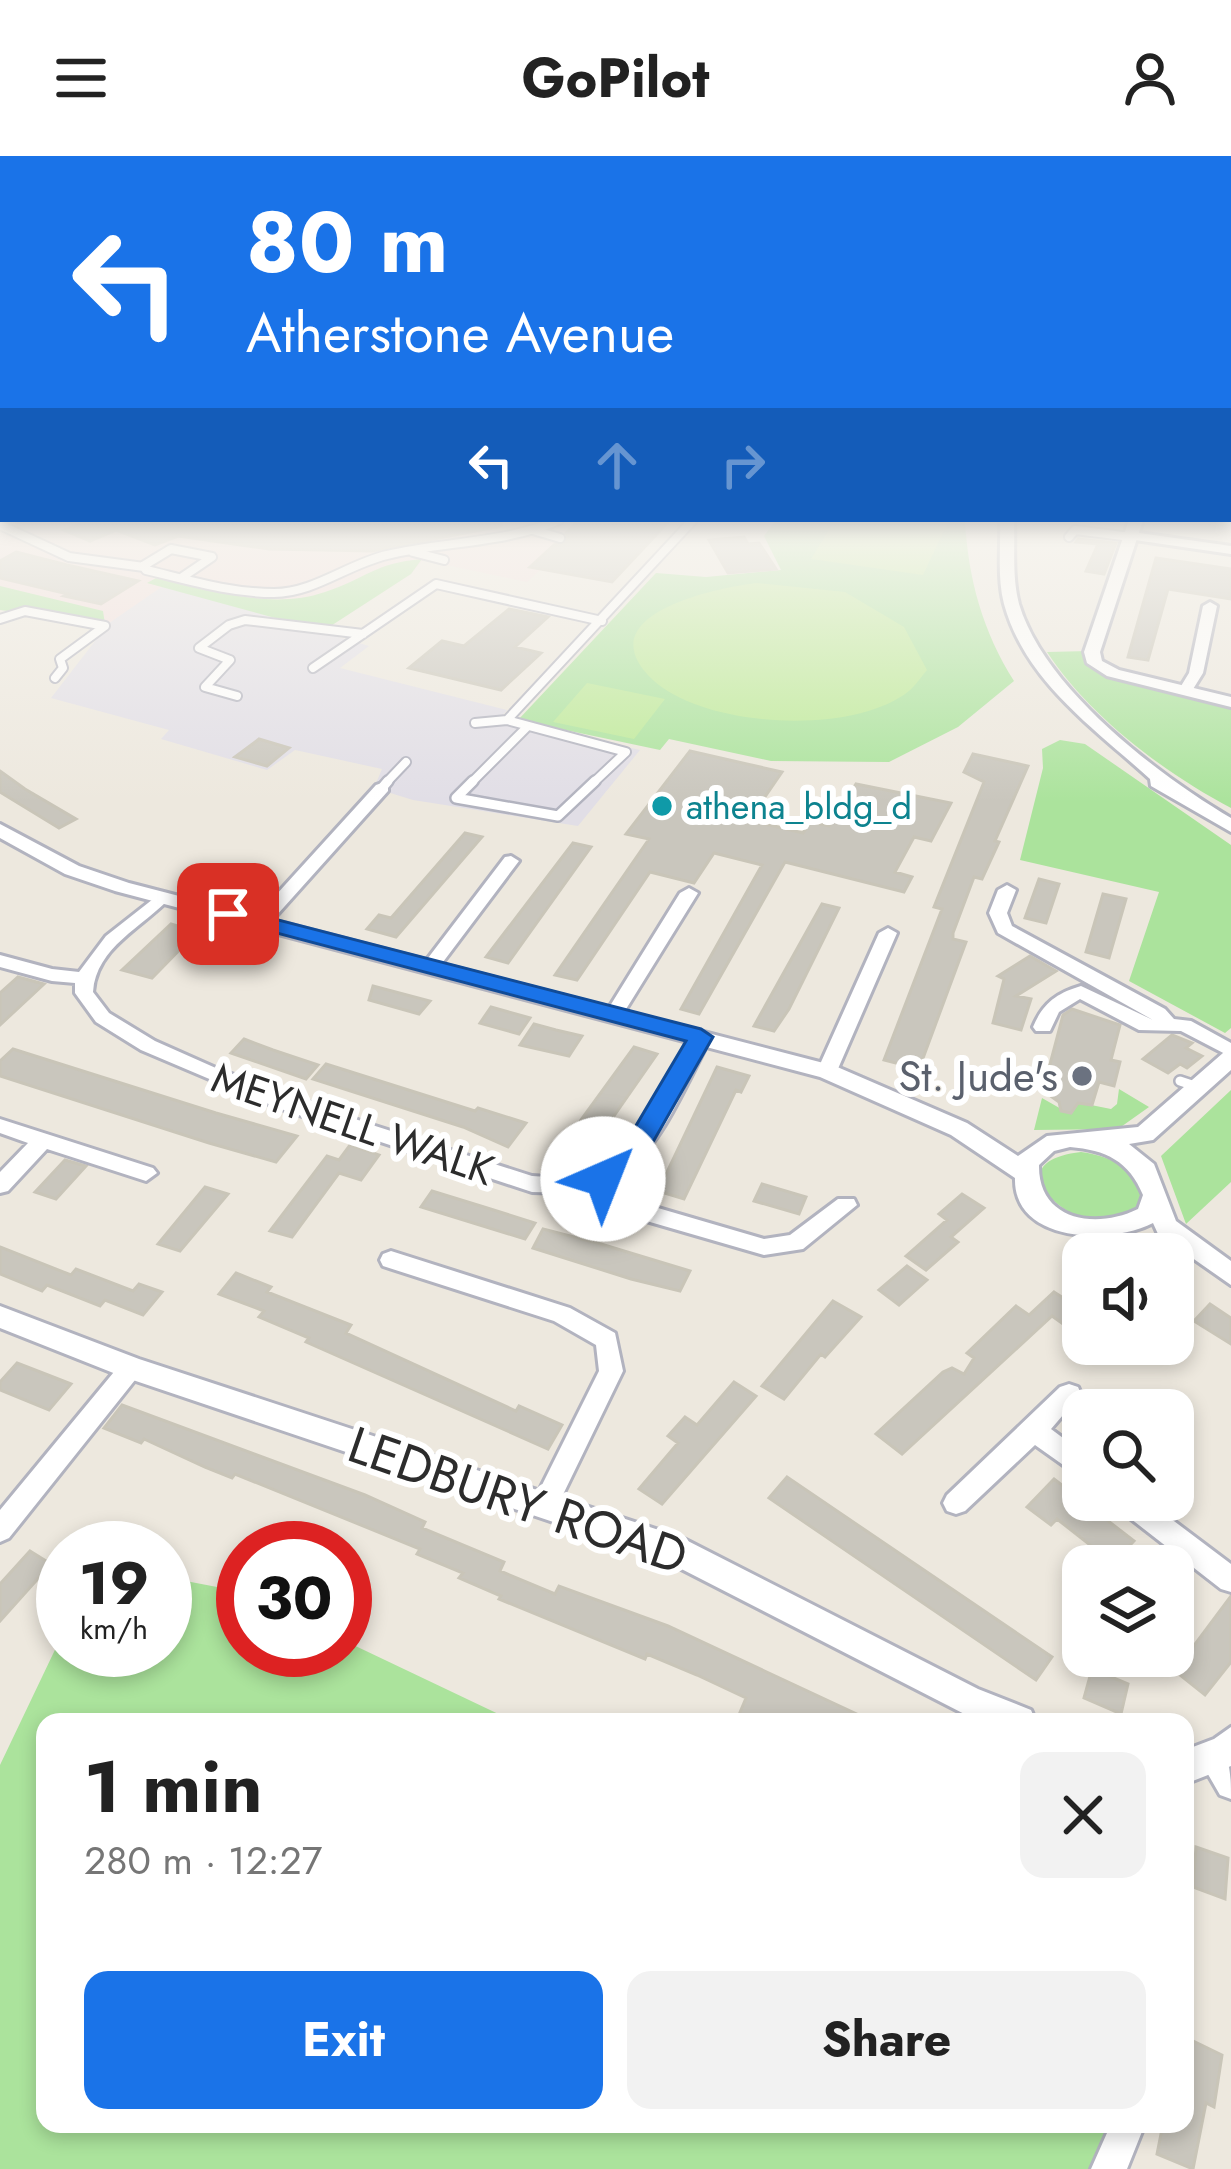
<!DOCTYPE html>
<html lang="en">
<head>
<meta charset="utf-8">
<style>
  body { margin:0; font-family:Jost,sans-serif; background:#f2f2f2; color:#222; height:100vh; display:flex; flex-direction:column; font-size:45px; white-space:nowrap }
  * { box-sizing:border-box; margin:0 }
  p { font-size:39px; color:#767676 }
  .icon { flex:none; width:66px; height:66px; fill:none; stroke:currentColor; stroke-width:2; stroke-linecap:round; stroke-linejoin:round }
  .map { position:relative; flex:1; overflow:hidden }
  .panel { position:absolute; left:36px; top:1557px; width:1158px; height:420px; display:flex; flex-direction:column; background:#fff; border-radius:24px; box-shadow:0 6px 18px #0003 }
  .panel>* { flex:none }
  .banner { position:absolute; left:0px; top:0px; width:1233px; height:366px; box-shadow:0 6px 18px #0003; background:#1a73e8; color:#fff; overflow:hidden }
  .tools { position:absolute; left:1062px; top:1077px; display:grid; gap:24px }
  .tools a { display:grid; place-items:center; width:132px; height:132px; border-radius:24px; background:#fff; box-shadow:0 6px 18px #0003; font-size:60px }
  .speed { position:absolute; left:36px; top:1365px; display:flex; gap:24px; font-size:60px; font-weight:700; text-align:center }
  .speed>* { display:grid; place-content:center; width:156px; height:156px; border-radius:50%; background:#fff; box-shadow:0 6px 18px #0003; line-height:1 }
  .speed small { font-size:30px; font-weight:400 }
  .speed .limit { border:18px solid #d22; background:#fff; color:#111 }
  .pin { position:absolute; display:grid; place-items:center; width:102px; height:102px; color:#fff; margin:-51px; border-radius:24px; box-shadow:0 6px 18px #0006 }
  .me { position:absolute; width:132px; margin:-66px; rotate:44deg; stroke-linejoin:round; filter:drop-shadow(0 0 9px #0008) }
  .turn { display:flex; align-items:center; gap:42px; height:252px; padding:0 48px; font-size:54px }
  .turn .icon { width:156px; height:156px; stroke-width:2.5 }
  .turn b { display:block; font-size:84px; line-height:102px }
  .lanes { display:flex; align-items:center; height:114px; padding:0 48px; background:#0003; justify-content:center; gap:60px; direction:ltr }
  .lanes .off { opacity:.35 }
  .round { display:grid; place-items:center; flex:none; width:126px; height:126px; border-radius:24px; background:#f2f2f2 }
  .head { display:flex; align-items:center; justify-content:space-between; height:204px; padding:0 48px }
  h1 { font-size:72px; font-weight:700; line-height:90px }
  .primary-button { display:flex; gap:24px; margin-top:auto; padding:24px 48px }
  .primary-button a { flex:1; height:138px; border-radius:24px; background:#1a73e8; color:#fff; font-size:48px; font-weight:700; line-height:138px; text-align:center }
  .primary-button a+a { background:#f2f2f2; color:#222 }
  header { display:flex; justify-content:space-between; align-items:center; height:156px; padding:0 48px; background:#fff; font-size:54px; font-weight:700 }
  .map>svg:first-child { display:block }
  .industrial { fill:#e1dee6 }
  .medical { fill:#f3dddc }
  .green { fill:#abe39c }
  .pitch { fill:#bdea97 }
  .building { fill:#c9c6bd; stroke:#c9c5b8; stroke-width:3 }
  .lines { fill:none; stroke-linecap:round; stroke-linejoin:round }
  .service-far1-casing { stroke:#b2b3bf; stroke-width:12 }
  .service-casing { stroke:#b2b3bf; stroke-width:14 }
  .minor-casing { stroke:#b2b3bf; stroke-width:6 }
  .tertiary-casing { stroke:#b2b3bf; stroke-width:6 }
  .service-far1 { stroke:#fff; stroke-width:8 }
  .service { stroke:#fff; stroke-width:9 }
  .minor { fill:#fff; fill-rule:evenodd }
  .tertiary { fill:#fff; fill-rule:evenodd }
  .route { fill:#1a73e8; stroke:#114b97; stroke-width:3 }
  .culture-dot { fill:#0f9aa8; stroke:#fff; stroke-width:4.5 }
  .worship-dot { fill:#6b7280; stroke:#fff; stroke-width:4.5 }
  .labels { text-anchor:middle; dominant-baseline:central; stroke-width:12; stroke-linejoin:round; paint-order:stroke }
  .far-culture-label { font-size:36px; fill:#0d838f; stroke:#fff; text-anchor:start }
  .worship-label { font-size:42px; fill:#5b616d; stroke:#fff; text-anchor:end }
  .street-label { font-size:42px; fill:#2c2c2c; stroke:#fff }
  .near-street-label { font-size:51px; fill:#2c2c2c; stroke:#fff }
</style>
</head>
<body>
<header><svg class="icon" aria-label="menu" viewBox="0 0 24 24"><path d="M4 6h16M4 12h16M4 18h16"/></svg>GoPilot<svg class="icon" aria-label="person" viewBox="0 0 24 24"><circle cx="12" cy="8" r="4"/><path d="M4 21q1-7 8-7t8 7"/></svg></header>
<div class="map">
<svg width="1231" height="2013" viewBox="0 0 1231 2013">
  <rect width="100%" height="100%" fill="#ede8de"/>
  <path class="industrial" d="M163,429l206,61 -29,22 167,42 -7,8 140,32 -62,76 -165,-26 -39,-12 8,-19 -87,-19 -28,20 -106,-31 8,-9 -118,-32 58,-75z"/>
  <path class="medical" d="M0,364h670l-58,62 -72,-12 -13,12 -104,-22 -12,14 -88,57 -160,-45 -54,37 -109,-21z"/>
  <path class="green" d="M776,364h189c3,59 18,112 49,161l-56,46 -69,35 -118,-1 -102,-22 -9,11 -142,-30 138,-147 50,4 75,-7 -17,-34z
    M422,403l-11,15 -88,57 -176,-48 9,-5c54,11 114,33 169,14 40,-13 49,-29 97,-33z
    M0,430l103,25 2,13 -105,-14z
    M1089,495l2,13 140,41v103c-68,-36 -142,-92 -184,-156z
    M1060,584l25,4 146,101v183l-6,5 -96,-52 30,-89 -139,-32 23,-92 -1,-19z
    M1119,933l30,18 -31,22 -84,1 8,-32 21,12 13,-8 35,7 6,-5z
    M1231,934v92l-45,42 -25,-68z
    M1081,996c28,4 50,14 61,41 -12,83 -177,-28 -61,-41z
    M165,1421l78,15v58h102v-9l170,81h-470v402h1064l-10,45h-1099v-404l63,-132v17h102z"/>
  <path class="pitch" d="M835,364h114l-26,55 -112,-16z
    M756,427l89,9 59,35 23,43c-6,7 -12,16 -18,21 -56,45 -204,37 -256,-11 -69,-65 63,-92 103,-97z
    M587,527l78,16 -31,40 -81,-17z"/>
  <path class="building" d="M92,364h409v6l-129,25 -103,-2 -91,-13 -23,9 -39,-15 -26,11 -26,-11z
    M579,364h91l-58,62 -82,-15 24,-22 12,-2v-10z
    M744,381l4,7 11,-1 17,26 -48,4 -19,-33z
    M1078,383l38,4 -12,31 -18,-3 12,-27 -22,-2z
    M16,396l51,13 71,16 -37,23 -37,-8 4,-2 -68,-16v-17z
    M1156,402l75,11v30l-63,-10 -20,71 -20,-3z
    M509,453l39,8 -33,30 26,6 -40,37 -92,-22 33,-27 22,5z
    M259,583l30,9 -22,18 -32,-9z
    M690,595l92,21 -33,48 54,13 8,-11 18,4 27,-42 95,19 -20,38 -17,-4 -19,35 17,5 -8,15 -119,-30 -86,152 -18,-5 81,-144 -48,-12 -20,30 -44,-11 -73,108 -22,-5 94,-136 -23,-5z
    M973,598l55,12 -33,75 4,1 -17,37 -8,-2 -21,56v6l13,3 -47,127 -35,-9 58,-151 -8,-2 50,-125 -20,-10z
    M0,615l25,18 51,30 -17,9 -59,-36z
    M465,677l17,4 -86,100 -29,-8 12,-14 12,3z
    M573,687l18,4 -83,116 -22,-6z
    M1039,723l20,5 -13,39 -21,-5z
    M1103,738l23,5 -17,59 -23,-6z
    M822,748l17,4 -50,101 -15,22 -20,-5z
    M171,768l26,8 -45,46 -30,-8z
    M1030,800l26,15 -40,25 15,3 -10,31 -28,-7 11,-44 -6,-3z
    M18,821l26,7 -44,41v-32z
    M373,830l57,15 -11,13 -50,-14z
    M491,851l39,11 -11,16 -39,-11z
    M1072,853l48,16 -9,35 9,2 -6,24 -15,-4 -7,23 -14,-2 -7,10 -10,-2 -2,-9 -11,-8 2,-10 -5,-1 18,-68z
    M534,868l22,6 26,6 -13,20 -49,-11z
    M1172,879l20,8 -6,5 16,8 -15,12 -7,-4 -12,9 -25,-14z
    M244,883l29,11 45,15 -12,14 -75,-26z
    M634,891l23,7 -55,79 -4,-1 -17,28 -24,-7z
    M13,893l203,64 81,23 -21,26 -67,-19 -209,-67v-15z
    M326,908l149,47 3,-3 48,15 -18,24 -45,-20 -150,-48z
    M717,911l32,9 -8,16 -5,-2 -52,109 -26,-8z
    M350,989l29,10 -18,25 -22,-7 -47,64 -22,-6 57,-75 12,4z
    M65,1004l21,6 -30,33 -21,-7z
    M762,1028l44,13 -7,17 -45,-13z
    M205,1031l23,7 -48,57 -22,-7z
    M432,1035l52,16 51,16 -10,16 -104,-32z
    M962,1038l22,14 -33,29 7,5 -32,28 -20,-14 41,-36 -8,-6z
    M543,1073l58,15 89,27 -10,20 -49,-12 -98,-31z
    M0,1091l71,28 5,-6 57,22 6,-7 23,8 -19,23 -38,-15 -5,6 -53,-21 -5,6 -42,-17z
    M907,1110l20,14 -28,25 -20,-15z
    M236,1117l35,14 -4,5 84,33 -5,8 170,78 3,-5 43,19 -14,24 -242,-107 3,-4 -50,-21 5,-6 -45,-17z
    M1054,1136l28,18 -16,16 -14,-10 -150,138 -26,-20 67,-62 9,-4 12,6 10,-16 -7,-5 49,-47 13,9z
    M833,1145l28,16 -36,40 -4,-3 -37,45 -22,-13z
    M1210,1148l21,14v26l-37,-23z
    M17,1207l31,12 23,9 -22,26 -49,-20v-8z
    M734,1226l22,14 -94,108 -23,-15 39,-46 -10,-7 17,-19 12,8z
    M122,1249l243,90 60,27 -3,6 82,34 -4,9 55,23 4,-8 109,40 206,96h-138l10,-24 -49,-23 -50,-21 -2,5 -146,-60 2,-3 -42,-18 4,-5 -46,-19 3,-5 -185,-75 -3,4 -27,-11 -61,-28 -3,4 -37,-15z
    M787,1321l265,180 -16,23 -267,-182z
    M1054,1323l80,62 -21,22 -56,-44 -6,6 -24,-18z
    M30,1395l21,13 -51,57v-37z
    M1231,1440v66l-26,33 -30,-24z
    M1092,1513l36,15 -7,30 -37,-16z
    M1196,1691l32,11 -3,41 -32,-12z
    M1185,1881l37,18 -8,52 -8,-4 -13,66 -36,-15 6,-30h22z"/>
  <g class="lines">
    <g class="service-far1-casing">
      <path id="service-far1" d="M0,369l69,32 75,10
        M533,374l27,8
        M1069,381l6,-7 56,7
        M413,396l31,8
        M181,422l31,-21 -41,-8 -28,17 3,4c42,10 84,23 128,23 40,0 74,-29 113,-38 58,-14 116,-11 172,-35
        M0,463l25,-8 80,15 -45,33 3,9 -8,10
        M313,512l123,-84 166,37
        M237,540l-32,-9 25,-27 -31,-12 30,-23 16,-5 118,14
        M507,564l119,32 -34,32
        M475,567l32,-3 186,-200
        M385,628l21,-22
        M470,628l57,-57"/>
    </g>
    <g class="service-casing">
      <path id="service" d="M382,632l6,-7
        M456,642l102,18 37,-35
        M456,642l17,-17
        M1180,925l18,6"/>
    </g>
    <g class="minor-casing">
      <path id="minor" d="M1132,376l99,14v8l-103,-15 -2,-3z
        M1210,446l7,4 -14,67 -13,21h-10l-2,-3 11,-18 14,-67z
        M382,627l6,2v6l-121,135h-12v-8l121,-133z
        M511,700l8,5 -82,109h-12l-3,-4 3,-4 80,-105z
        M1007,729l9,5 -9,23 5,13 153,83 9,10 17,2 40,22v14l-50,-26 -42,-1 -59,-31 -21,13 -9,19h-14l-3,-4c10,-24 24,-34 48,-41l72,34 -155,-87 -9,-20 9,-23z
        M689,732l9,5 -75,121 -9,6 -7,-2 -2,-4 75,-121z
        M162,736l9,5c-28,30 -75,50 -78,95l16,21 46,28 63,28 151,55 163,52c19,1 39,4 57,-2 49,-14 81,-101 105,-141l7,-2 10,6c-26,48 -49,111 -95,143l18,21 130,38 26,-4 48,-36h16l3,6 -54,44 -39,6 -145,-42 -21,-26 -29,6 -37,-1 -254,-84 -137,-58 -45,-28 -21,-29v-10l-23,-2 -52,-14v-12l52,14 27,3 27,-36z
        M888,772l9,5 -60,138 -3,5h-14l-3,-5 62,-138z
        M0,963l153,49 4,5 -11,8 -99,-32 -39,42 -8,2v-21l28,-29 -28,-10z
        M391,1095l179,57 45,25 8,38 -69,142 -9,3 -9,-3 -4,-8 67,-134 -3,-26 -42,-24 -171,-55 -3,-6 3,-6z
        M131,1202l8,3 4,7 -4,7 -130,163 -9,4v-32l123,-149z
        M1069,1228l9,3 3,7 -30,35 32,24v26l-48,-34 -70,66 -9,3 -9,-3 -4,-8 4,-8 113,-108z
        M1113,1344h33l85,64v28l-10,-3 -104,-81z
        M1213,1586c18,10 18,35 18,57l-11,-4 -22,-38 5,-10z
        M1111,1968h34l-18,45h-36z"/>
    </g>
    <g class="tertiary-casing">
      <path id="tertiary" d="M1000,364h14c1,28 -2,57 5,84 25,84 139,171 212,214v14l-80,-46 -1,-7c-56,-51 -125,-98 -146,-175 -7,-27 -3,-56 -4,-84z
        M1129,364h14l-43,132 2,9 17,9 112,27v10l-124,-31 -20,-13 -3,-11z
        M0,668l79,42 50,17 706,183 132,57 51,33 29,-20 91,-9 85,-74 8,-2v19l-78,70 -24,4 25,20 22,57 55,40v24l-73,-51 -5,-11c-42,22 -140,20 -138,-45l-64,-43 -131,-58 -705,-186 -50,-17 -65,-36zM1070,991c36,3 59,14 73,48l-5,14c-43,21 -100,11 -99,-44l15,-14z
        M0,1150l139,53 541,178 298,152 53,21 5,12h-56l-320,-164 -539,-182 -121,-48z
        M1231,1571v39l-46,18v-34l29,-11z"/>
    </g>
    <use href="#service-far1" class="service-far1"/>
    <use href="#service" class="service"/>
    <use href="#minor" class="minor"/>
    <use href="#tertiary" class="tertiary"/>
  </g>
  <linearGradient id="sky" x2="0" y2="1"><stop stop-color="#79b8ea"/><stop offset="0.56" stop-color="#f7f5f0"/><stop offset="1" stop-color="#f7f5f0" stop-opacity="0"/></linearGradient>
  <rect width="1231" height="646" fill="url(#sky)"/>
  <path class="route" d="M228,751l473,122 12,8 -76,133 -34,19 -14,-10 29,-23 68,-115 -466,-123v-9z"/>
  <circle class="culture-dot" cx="662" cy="650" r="12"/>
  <circle class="worship-dot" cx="1082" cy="920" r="12"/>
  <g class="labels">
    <g class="far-culture-label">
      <text x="686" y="650">athena_bldg_d</text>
    </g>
    <g class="worship-label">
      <text x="1058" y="920">St. Jude's</text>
    </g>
    <g class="street-label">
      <text transform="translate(353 968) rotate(19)">MEYNELL WALK</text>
    </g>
    <g class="near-street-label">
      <text transform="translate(518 1344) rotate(19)">LEDBURY ROAD</text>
    </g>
  </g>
</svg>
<div class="tools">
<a><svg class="icon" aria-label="sound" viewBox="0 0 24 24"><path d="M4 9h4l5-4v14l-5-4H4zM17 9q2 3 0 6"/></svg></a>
<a><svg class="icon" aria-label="search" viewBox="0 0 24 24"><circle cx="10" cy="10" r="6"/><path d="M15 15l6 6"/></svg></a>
<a><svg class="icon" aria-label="layers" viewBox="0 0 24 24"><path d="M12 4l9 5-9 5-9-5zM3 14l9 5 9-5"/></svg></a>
</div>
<div class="speed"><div>19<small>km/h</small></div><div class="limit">30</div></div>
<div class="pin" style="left:228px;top:758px;background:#d93025"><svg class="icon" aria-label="arrive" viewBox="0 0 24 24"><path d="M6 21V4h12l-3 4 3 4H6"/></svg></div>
<svg class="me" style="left:603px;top:1023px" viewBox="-20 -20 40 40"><circle r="19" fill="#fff"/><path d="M0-13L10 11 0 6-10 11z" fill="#1a73e8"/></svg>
<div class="banner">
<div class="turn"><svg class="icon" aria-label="left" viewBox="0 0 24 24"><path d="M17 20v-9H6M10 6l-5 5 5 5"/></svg><div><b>80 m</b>Atherstone Avenue</div></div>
<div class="lanes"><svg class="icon" aria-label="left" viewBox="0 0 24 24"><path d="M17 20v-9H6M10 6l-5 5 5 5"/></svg><svg class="icon off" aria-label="ahead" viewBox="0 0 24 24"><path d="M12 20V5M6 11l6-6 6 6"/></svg><svg class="icon off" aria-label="right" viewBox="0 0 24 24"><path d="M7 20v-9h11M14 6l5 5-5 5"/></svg></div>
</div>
<section class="panel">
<div class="head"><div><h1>1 min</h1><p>280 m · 12:27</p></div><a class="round"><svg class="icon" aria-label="close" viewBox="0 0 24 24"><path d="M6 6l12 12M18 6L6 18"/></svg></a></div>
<div class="primary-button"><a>Exit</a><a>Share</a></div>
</section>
</div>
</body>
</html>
